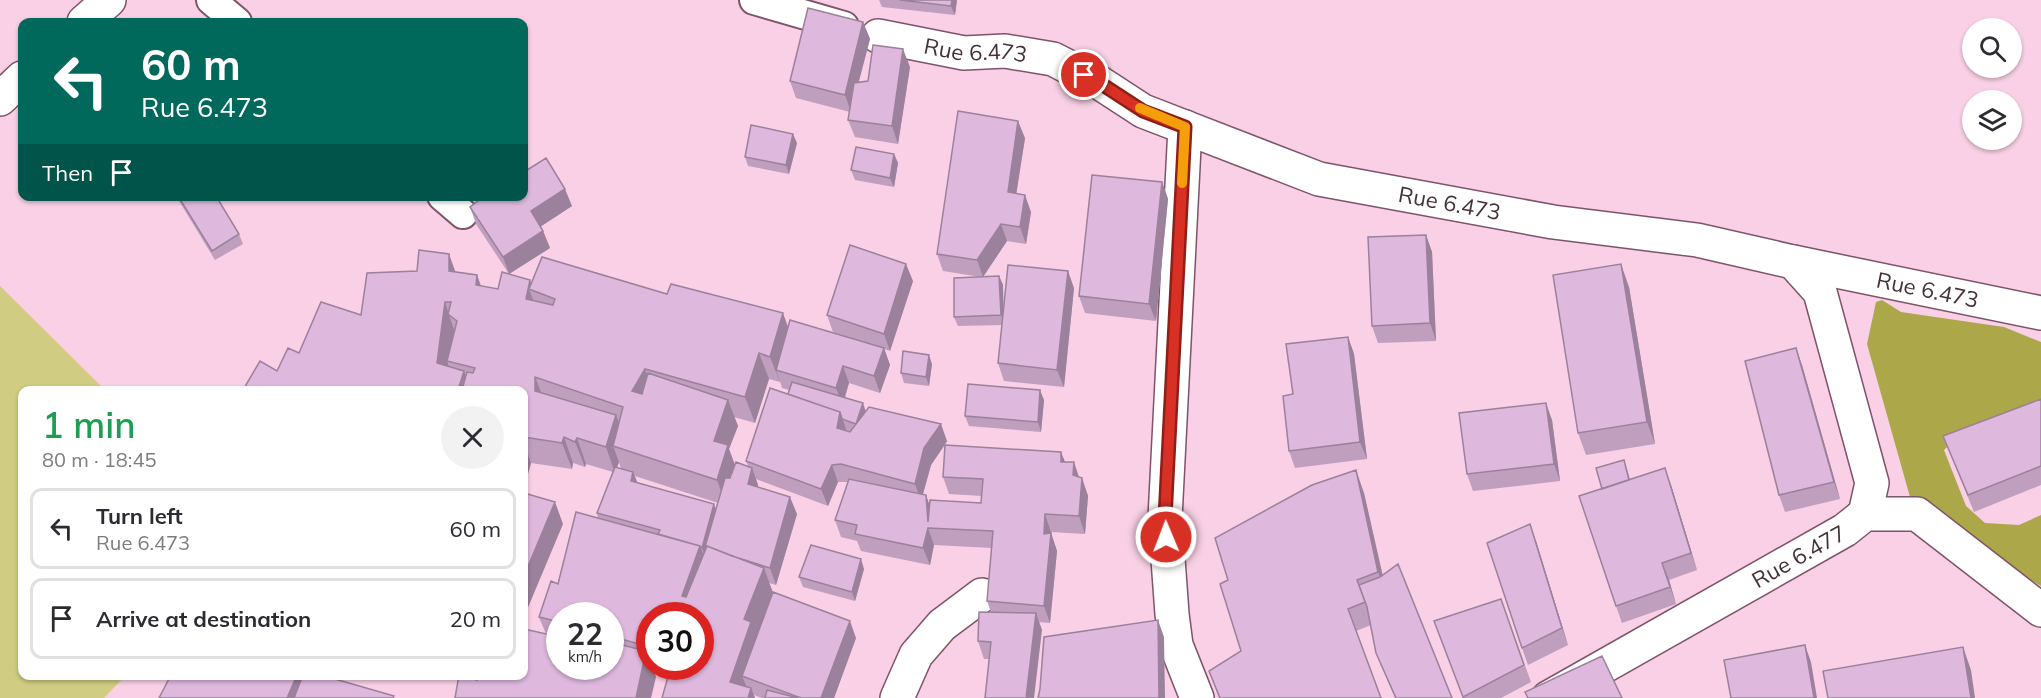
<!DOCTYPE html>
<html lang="en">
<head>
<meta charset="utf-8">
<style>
  body { margin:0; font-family:Mulish,sans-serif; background:#f2f2f3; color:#2b2b33; height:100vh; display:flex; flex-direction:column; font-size:22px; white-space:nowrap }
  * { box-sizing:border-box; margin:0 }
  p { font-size:20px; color:#7c7c81 }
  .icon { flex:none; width:33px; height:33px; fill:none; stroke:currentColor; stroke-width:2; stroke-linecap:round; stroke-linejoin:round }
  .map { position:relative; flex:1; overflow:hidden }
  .panel { position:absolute; left:18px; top:386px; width:510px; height:294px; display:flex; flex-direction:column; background:#fff; border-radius:12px; box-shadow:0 2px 4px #0004 }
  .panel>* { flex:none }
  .top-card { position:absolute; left:18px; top:18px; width:510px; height:183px; border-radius:12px; box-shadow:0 2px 4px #0004; background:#00695c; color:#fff; overflow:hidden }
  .controls { position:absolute; left:1962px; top:18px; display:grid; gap:12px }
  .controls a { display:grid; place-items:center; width:60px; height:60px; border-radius:50%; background:#fff; box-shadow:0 2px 4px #0004; font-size:30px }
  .speed { position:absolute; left:546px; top:602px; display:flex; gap:12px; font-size:30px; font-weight:700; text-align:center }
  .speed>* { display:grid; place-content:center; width:78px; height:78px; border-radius:50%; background:#fff; box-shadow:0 2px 4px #0004; line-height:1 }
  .speed small { font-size:15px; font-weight:400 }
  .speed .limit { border:9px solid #d22; background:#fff; color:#111 }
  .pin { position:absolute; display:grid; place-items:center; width:51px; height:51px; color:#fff; margin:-26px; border:3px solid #fff; border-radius:50%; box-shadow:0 2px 6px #0007 }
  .me { position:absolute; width:66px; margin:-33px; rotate:359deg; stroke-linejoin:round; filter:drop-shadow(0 0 4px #0008) }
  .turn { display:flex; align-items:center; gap:21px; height:126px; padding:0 24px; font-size:27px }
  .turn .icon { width:78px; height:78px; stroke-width:2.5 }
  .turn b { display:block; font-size:42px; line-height:51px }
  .then { display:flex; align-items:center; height:57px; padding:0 24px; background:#0003; gap:12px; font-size:22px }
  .round { display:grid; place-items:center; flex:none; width:63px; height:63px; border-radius:32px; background:#f2f2f3 }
  .summary { display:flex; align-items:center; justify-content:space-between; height:102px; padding:0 24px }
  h1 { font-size:36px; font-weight:600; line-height:45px; color:#1e9e55 }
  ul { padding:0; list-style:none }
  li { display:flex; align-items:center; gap:18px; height:81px; margin:0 12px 9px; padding:0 12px; border:3px solid #e1e1e2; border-radius:12px }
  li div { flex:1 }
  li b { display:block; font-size:22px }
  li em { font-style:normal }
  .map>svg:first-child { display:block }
  .green { fill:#d0cd82 }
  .forest { fill:#aca84a }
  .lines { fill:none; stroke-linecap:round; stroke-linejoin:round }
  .service-casing { stroke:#7f536a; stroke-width:32 }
  .minor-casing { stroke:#7f536a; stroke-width:36 }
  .service { stroke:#fff; stroke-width:28 }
  .minor { stroke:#fff; stroke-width:33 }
  .wall { fill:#bf9ebe; fill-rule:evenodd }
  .shaded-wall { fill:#9b819b }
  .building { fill:#deb8dd; stroke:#9b819b; stroke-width:1.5 }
  .route-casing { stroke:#8d1f18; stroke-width:15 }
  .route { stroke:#d93025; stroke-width:10 }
  .slow { stroke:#f59e0b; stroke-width:10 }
  .labels { text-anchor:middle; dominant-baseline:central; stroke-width:4.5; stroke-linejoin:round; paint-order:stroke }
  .street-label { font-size:22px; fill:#43303a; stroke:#f9d0e5 }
</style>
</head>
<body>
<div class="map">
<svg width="2041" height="698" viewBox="0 0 2041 698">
  <rect width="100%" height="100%" fill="#f9d0e5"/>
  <path class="green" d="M0,286l105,104h-83v285h104l-22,23h-104z"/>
  <path class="forest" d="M1882,300l19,12 103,15 37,15v60l-85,36 -12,12 22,56 19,17 34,2 22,-10v71l-111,-67 -20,-22 -43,-153 9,-42z"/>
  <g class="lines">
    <g class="service-casing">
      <path id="service" d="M211,0l26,22
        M754,0l90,26
        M442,196l21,18"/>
    </g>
    <g class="minor-casing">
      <g id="minor">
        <path d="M84,22l25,-22"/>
        <path id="s1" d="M878,36l86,17 41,-2 48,8 47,24 43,28 176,68 234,43 144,18 96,22 248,51"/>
        <path d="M0,99l22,-21"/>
        <path d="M1185,127l-20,391 7,96 4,31 21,53"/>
        <path d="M1793,262l27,30 52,191 -7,31"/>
        <path d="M897,698l19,-43 26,-30 40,-30"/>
        <path id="s2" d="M1548,698l297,-168 20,-16h52l124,96"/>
      </g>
    </g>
    <use href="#service" class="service"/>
    <use href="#minor" class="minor"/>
  </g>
  <path class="wall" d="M879,0h78l-2,15 -73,-8z
    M863,22l7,17 -12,43 10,-1 42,-14 -12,77 -43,-7 -7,-17 2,-8 -54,-14 -6,-17z
    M1025,138l-9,55 15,19 -5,32 -19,-3 -24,36 16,-1 4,9v22l71,-19 -10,99 -60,-6 -6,-18 4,-38 -44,1 -4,-9 27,-40 -38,-6 -6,-17z
    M797,143l-8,31 -41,-8 -3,-9z
    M894,154l4,9 -4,24 -39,-7 -4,-10z
    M1162,182l6,17 -12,122 -71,-8 -6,-17z
    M176,196h40l23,38 4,10 -28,16z
    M572,206l-31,20 9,22 -41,26 22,10 136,10 121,33 72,14 -27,-9 -6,-17 86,-34 -23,70 -6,-2 6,16 -10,28 -31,-10 -4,15 21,13 81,30 -2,4 120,17 14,15 3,1 6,18 -3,38 -33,-2 -1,2 6,17 -7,72 -11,-1 3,8 -53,29h-5l-6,-18 13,-29 -4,-11 5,-53 -58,-3 -4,20 -69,-14 -4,-10 -16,-4 -6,-17 13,-38h-10l-10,24 -72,-27 2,6v2l39,27 -21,71 -7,-2 4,9 83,46 -22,60h-72l-8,-3 1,3h-93l6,-23 -14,-4 2,6 -179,3 69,-46 -7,-17 19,-33 40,-66 -1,-5 16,-41 -27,-8 -1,3 -12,-4 -1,6 -41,-6 -7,25v-98l-247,-19 22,-18 62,-38 95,-43 21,3 4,11 17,3 11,-15 -33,-50 -6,-17zM769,379l11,3v-1l2,7 7,2 -1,4 -42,67 2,5 -13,-1 -6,-16 9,-23 -4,-9 21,6zM945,445l-2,32 6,17 33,2 -1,7 -52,2 -3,-10 -3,-1 8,-29zM619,462l2,7 -4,-2zM635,476l83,27 -2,5 -79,-26zM560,615h50v51h-50zM650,615h50v51h-50z
    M1426,235l6,17 4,89 -58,2 -6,-17z
    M1629,287l26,157 -69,11 -8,-22z
    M1348,337l6,17 13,105 -72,9 -6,-17 4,-57z
    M932,364l-3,22 -25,-3 -3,-10z
    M1802,365l38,134 -55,13 -6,-17z
    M2041,399v86l-67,27 -31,-76z
    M1044,400l-3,32 -72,-6 -4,-10z
    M1552,420l8,61 -87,10 -6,-17z
    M1627,469l3,10 41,6 26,85 -28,10 7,24 -54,19 -6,-17 -14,-117z
    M1364,493l18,82 70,123h-57l-19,-45 -5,-28 -15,6 25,67h-162l-10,-27 32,-20 -13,-71z
    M1536,541l32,104 -40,20 -6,-17z
    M864,569l-9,32 -52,-14 -4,-10z
    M1501,599l30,83 -30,16h-38l-29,-77z"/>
  <path class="shaded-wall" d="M952,0h5l-2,15 -4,-9z
    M863,22l7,17 -19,73 -6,-17z
    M903,49l7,18 -12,77 -6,-18z
    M1018,121l7,17 -11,71 -6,-17z
    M793,134l4,9 -8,31 -3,-9z
    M894,154l4,9 -4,24 -4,-9z
    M1162,182l6,17 -12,122 -7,-17z
    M565,189l7,17 -35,23 -6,-18z
    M1025,195l6,17 -5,32 -6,-17z
    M1001,224l6,17 -24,36 -6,-17z
    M543,231l7,17 -41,26 -6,-17z
    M1426,235l6,17 4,89 -6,-18z
    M449,254l9,25 -9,-8z
    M906,264l7,17 -23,70 -6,-17z
    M1621,264l8,23 26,157 -8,-22z
    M1068,271l6,17 -10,99 -7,-17z
    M477,275l9,26 -10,-16z
    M999,276l4,9 1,40 -3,-10z
    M530,280l4,11 -5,-2 9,24 -12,-14z
    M445,302l9,28 -4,32 -3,-1 2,6 -12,-4z
    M783,313l9,25 -16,32 4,12 -10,-25z
    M1348,337l6,17 13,105 -7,-17z
    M884,348l6,17 -10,28 -6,-17z
    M1796,348l6,17 38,134 -6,-17z
    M759,353l10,26 -14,44 -10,-26z
    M929,355l3,9 -3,22 -3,-9z
    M843,366l6,17 -7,22 -6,-17z
    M645,369l9,26 -13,22 -9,-26z
    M464,371l7,19h-13z
    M535,377l10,25 -10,-11z
    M1040,390l4,10 -3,32 -3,-10z
    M728,400l10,26 -9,23 8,22 -11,34 -9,-25 -3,-39z
    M863,403l3,9 -10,12z
    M1546,403l6,17 8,61 -6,-17z
    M840,412l6,17 -2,16 -7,-17z
    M616,415l10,26 -13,5 6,16 -4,11 -9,-26z
    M941,424l6,17 -16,24 -10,36 -6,-17 9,-36z
    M564,437l9,26 -1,6 -10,-26z
    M577,438l9,26 -1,3 -10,-25z
    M524,442l7,21 -7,25z
    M1061,452l7,17 -7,-7z
    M1074,462l6,18 -7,-5z
    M832,465l6,17 -10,24 -7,-17z
    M752,468l6,17 -4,16 -6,-17z
    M1665,468l6,17 26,85 -6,-17z
    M1356,470l8,23 23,101 -9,-22z
    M633,472l7,17 -9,-8z
    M1082,478l6,18 -3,38 -6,-18z
    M926,495l6,17 -4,10z
    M790,497l7,17 -21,71 -6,-17z
    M555,502l8,22 -39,93v-41z
    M714,504l6,17 -15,26 5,12 -2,6 -6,-17z
    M1045,514l12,37 -7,72 -6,-17v-72z
    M1530,524l6,17 32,104 -6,-17z
    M928,528l6,17 -4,20 -7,-17z
    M700,546l10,25 -16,44 -12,-19z
    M861,559l3,10 -9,32 -3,-9z
    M1662,563l7,17 7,24 -6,-17z
    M764,568l9,25 -31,83 5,12 -17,-6 14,-63z
    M1036,613l6,17 -8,68h-8z
    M1158,620l6,17 1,61h-6z
    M850,621l6,17 -22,60h-13z
    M1805,645l6,17 6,36h-3z
    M1963,647l8,23 4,28h-4z
    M646,651l4,9v6h2l4,11 -5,21h-15z
    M297,675h21l-10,23h-21z
    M751,688l4,10h-7z"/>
  <path class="building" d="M900,0h52l-1,6z
    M808,8l55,14 -18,73 -55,-14z
    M873,45l30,4 -11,77 -44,-6 6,-37 14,-2z
    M958,111l60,10 -10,71 17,3 -5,32 -19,-3 -24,36 -40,-6z
    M751,125l42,9 -7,31 -41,-8z
    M856,147l38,7 -4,24 -39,-8z
    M546,158l19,31 -34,22 12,20 -40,26 -33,-50 15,-11h39v-24z
    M1092,175l70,7 -13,122 -70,-8z
    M178,196h38l23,38 -27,17z
    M1426,235l4,88 -58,3 -4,-89z
    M850,245l56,19 -22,70 -57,-19z
    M419,250l30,4v17l28,4 -1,10 22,4 4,-17 28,8 -4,19 27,6 2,-6 -26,-10 13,-32 125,37 4,-10 112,29 -13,44 -11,-4 -14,44 -100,-28 -13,22 10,3 6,-21 80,27 -14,41 14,4 -11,35 -104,-34 10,-39 -88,-30v14l81,24 -10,32 -29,-9 -2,4 -11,-5 -2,6 -38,-6v-47h-62l5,-18 6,1 2,-5 -28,-7 10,-40 -9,-7 3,-12h-6l-8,61 27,8 -6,19h-215l17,-29 17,10 11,-23 11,5 22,-51 40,13 6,-42 50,-2z
    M1621,264l26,158 -69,11 -25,-158z
    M1008,265l60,6 -11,99 -59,-7z
    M999,276l2,39 -47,2v-39z
    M790,320l94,28 -10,28 -31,-10 -7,22 -60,-18z
    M1348,337l12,105 -71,9 -6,-55 10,-2 -7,-50z
    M1796,348l38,134 -55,13 -34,-134z
    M903,351l26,4 -3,22 -25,-4z
    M792,382l71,21 -7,21 -14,-5 -2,-7 -52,-18z
    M968,384l72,6 -2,32 -73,-6z
    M770,388l70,24 -3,16 13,4 19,-25 72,17 -17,24 -9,36 -74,-20 -9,1 -11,24 -75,-28z
    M2041,399v67l-73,29 -25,-59z
    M1546,403l8,61 -87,10 -8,-61z
    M945,445l116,7v10h13l-1,13 9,3 -3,38 -34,-2 -1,20 7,-1 -7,73 -57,-5 6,-70 -65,-3 -5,20 -68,-14 2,-9 -22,-5 14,-41 77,16 2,27 2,-22 51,3 2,-24 -40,-2z
    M1624,460l5,20 -27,9 -6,-21z
    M736,462l16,6 -4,16 42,13 -20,71 -38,-12 -25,-10 -1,1h-1l20,-69h5z
    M615,467l18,5 -2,9 83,23 -12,44 -2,-2 -42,-12 2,-4 -63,-17z
    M1665,468l26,85 -29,10 8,24 -54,19 -37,-110z
    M1356,470l22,102 -21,8 8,22 -17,7 33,89h-161l-11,-27 32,-20 -21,-67 8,-4 -13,-42 97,-53z
    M524,493l31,9 -31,74z
    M576,512l124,34 -18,50 4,1 21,-51 57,22 -20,51 7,3 -21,60 21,6 -3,10h-86l9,-32h29v-51h-50v32l-40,-11v-21h-50v7l-21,-5 12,-36 7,3z
    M1530,524l32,104 -40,20 -35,-105z
    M811,545l50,14 -9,33 -53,-15z
    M1398,564l54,134h-56l-20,-45 -9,-46 -8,-22 21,-8z
    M773,592l77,29 -29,77h-20l-59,-22z
    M1501,599l23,66 -61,32 -29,-76z
    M979,612l57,1 -10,85h-41l6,-56 -13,-1z
    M1158,620l1,78h-121l2,-9 4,-52z
    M524,629l36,8v29h50v-24l36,9 -10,47h-181l4,-23 18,5 1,-5h46z
    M1805,645l9,53h-83l-7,-38z
    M1963,647l8,51h-143l-5,-27z
    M1602,656l20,42h-94l-3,-6z
    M171,675h126l-10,23h-128z
    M303,675h18l73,21 -1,2h-99z
    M767,690l31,8h-33z"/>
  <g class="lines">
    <g class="route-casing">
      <path id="route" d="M1084,75l16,8 43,28 42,16 -20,391 1,19"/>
    </g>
    <use href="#route" class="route"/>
    <path class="slow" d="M1140,108l45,19 -3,56"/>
  </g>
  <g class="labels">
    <g class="street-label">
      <text stroke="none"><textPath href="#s1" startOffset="99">Rue 6.473</textPath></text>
      <text stroke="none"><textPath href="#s1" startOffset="603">Rue 6.473</textPath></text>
      <text stroke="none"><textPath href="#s1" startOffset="1089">Rue 6.473</textPath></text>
      <text stroke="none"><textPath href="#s2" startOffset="288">Rue 6.477</textPath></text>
    </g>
  </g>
</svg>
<div class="controls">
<a><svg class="icon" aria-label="search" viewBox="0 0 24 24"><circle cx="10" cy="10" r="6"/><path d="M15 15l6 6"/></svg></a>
<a><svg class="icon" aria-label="layers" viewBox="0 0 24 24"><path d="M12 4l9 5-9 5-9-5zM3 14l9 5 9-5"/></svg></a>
</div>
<div class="speed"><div>22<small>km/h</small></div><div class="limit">30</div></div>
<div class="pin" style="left:1084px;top:75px;background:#d93025"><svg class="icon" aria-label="arrive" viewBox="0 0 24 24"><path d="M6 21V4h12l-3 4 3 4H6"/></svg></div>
<svg class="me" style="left:1166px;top:537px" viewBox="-20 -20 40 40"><circle r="17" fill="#d93025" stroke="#fff" stroke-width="3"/><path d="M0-11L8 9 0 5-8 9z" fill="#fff"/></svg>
<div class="top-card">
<div class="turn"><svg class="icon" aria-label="left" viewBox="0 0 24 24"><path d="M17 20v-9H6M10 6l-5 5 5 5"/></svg><div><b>60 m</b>Rue 6.473</div></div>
<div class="then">Then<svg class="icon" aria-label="arrive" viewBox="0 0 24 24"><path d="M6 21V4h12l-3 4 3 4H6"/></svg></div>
</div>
<section class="panel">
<div class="summary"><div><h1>1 min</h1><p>80 m · 18:45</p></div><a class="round"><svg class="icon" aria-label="close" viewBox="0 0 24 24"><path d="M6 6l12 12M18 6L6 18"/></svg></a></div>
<ul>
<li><svg class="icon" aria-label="left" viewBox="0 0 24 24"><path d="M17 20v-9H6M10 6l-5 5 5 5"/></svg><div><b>Turn left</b><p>Rue 6.473</p></div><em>60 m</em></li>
<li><svg class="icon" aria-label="arrive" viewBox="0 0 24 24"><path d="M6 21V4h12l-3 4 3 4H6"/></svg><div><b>Arrive at destination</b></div><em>20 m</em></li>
</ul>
</section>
</div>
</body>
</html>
